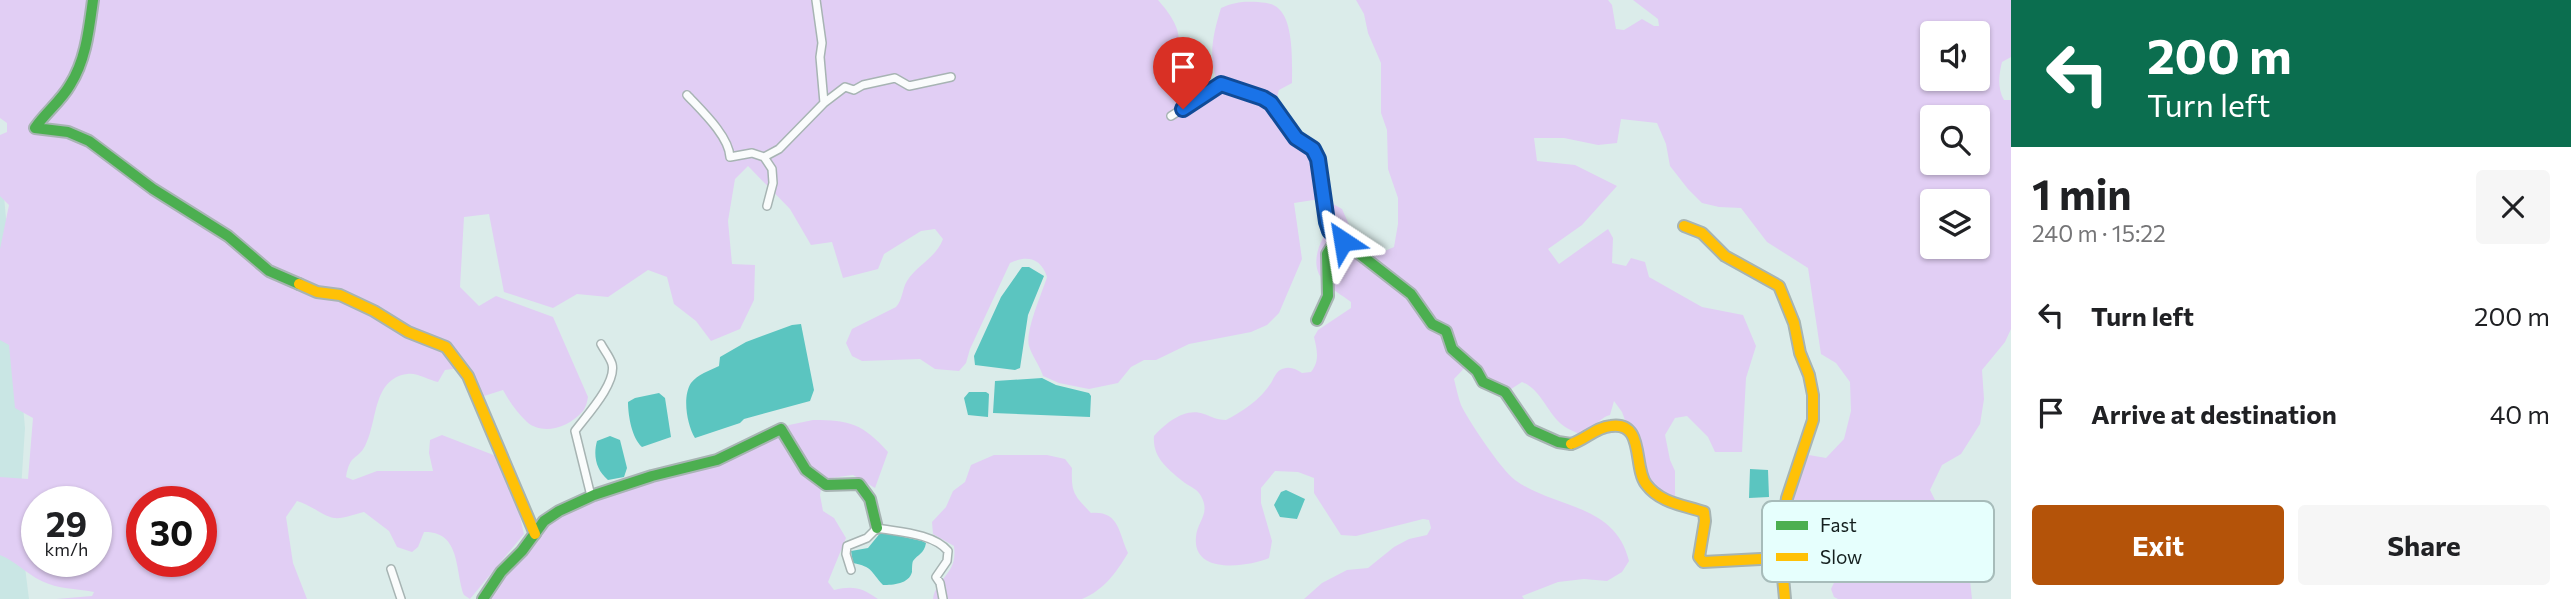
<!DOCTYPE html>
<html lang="en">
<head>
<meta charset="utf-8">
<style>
  body { margin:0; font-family:Commissioner,sans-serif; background:#f6f6f6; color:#202124; height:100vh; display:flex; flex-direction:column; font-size:26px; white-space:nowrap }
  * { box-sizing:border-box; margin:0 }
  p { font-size:23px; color:#757577 }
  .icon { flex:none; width:38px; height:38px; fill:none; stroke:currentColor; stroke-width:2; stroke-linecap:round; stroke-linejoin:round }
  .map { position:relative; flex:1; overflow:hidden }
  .details { display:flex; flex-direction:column; background:#fff; width:560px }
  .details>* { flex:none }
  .top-card { background:#0b6e4f; color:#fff; overflow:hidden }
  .controls { position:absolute; left:1920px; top:21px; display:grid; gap:14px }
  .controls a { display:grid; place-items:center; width:70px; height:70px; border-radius:7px; background:#fff; box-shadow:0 2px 5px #0004; font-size:35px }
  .speed { position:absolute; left:21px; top:486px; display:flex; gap:14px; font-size:35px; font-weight:700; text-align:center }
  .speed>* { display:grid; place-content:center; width:91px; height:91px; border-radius:50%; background:#fff; box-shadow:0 2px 5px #0004; line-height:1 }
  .speed small { font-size:18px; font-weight:400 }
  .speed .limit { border:10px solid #d22; background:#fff; color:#111 }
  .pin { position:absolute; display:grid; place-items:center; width:60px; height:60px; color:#fff; margin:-72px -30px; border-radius:50% 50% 50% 0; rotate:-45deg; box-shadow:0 0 7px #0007 }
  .pin .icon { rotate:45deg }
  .me { position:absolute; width:77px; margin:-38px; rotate:327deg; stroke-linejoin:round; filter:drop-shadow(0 0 5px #0008) }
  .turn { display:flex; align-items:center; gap:24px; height:147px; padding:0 21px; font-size:32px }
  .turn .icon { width:91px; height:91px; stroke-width:2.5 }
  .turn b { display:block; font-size:49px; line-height:60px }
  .round { display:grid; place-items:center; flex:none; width:74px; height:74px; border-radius:7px; background:#f6f6f6 }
  .headline { display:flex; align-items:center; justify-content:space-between; height:119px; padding:0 21px }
  h1 { font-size:42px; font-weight:700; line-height:52px }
  .action { display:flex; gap:14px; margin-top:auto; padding:14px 21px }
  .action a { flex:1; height:80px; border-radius:7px; background:#b45309; color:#fff; font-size:28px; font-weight:700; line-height:80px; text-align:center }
  .action a+a { background:#f6f6f6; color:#202124 }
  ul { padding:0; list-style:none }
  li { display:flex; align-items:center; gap:21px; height:98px; padding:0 21px }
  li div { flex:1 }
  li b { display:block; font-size:26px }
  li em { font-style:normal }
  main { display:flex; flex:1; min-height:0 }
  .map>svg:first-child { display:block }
  .built { fill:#c9e6e4 }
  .green { fill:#e1cef4; fill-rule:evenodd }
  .water { fill:#5bc5c0 }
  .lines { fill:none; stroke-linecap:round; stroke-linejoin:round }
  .street-casing { stroke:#a7b4b3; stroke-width:10 }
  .fast-casing { stroke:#a7b4b3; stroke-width:14 }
  .slow-casing { stroke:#a7b4b3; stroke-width:14 }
  .street { stroke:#fafcfc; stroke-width:7 }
  .fast { stroke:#4caf50; stroke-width:10 }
  .slow { stroke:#ffc107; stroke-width:10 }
  .route-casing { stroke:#114b97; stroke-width:18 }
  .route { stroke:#1a73e8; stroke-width:12 }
  .key { fill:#e6fffd; stroke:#a7bcba; stroke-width:2 }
  .key-label { font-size:19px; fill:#15201f }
</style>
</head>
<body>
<main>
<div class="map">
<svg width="2011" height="599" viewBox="0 0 2011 599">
  <rect width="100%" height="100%" fill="#dbecea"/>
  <path class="built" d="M0,152l25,276 -6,92 10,79h-29z"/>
  <path class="green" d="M0,0h1158c9,10 24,29 20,43 -1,5 -7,12 -10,16l5,14 24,13 12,-1 7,-7c-8,-24 -2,-47 5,-70 13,-6 23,-7 37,-6 8,1 15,1 21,7 15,14 13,55 13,74l-13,7 -2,7 40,64 3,38 -26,4 8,56 -23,54 -12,12 -16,7 -62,12 -33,16h-12l-13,7 -13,16 -29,6 -30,-6 -16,-7c-3,-10 -11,-20 -14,-30 -4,-15 13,-53 18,-69 -6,-19 -20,-22 -37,-14l-40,86 -4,14 -7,8 -24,-2 -15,-10 -58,2 -10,-5 -6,-13 6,-14 44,-22c7,-8 6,-18 11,-26 10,-16 29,-23 36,-42l-8,-10 -14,2 -37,23 -6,15 -35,9 -11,-36 -21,3 -21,-36 -42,-43 -13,13 -7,42 4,43 23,1 -1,35 -14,29 -29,12 -15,-20 -22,-17 -7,-27 -19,-7 -40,27 -31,-3 -24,14 -49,-16 -15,-78 -25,3 -4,70 19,19 17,-10 57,21 35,80c-1,5 -2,11 -6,15 -13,15 -39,24 -55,10 -10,-9 -18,-21 -24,-32l-19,6 -8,-7 -8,-22 -23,3 -7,12c-9,-2 -22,-10 -31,-8 -35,5 -29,48 -42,72 -8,15 -15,7 -19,31l7,3 24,-9h56l-4,-18 1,-13 12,-5 54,21 21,48 7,30 -54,65 -6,-4c-9,-24 -3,-64 -40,-63l-6,15 -6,5 -15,-5 -8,-16 -25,-19c-9,2 -21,7 -30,6 -11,-2 -23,-13 -37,-17l-11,16 7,46 14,36h-251l36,-3 2,-4c-14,-3 -32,-3 -45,-8 -19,-6 -31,-22 -49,-29v-78l28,2 5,-61 -18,-10 -6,-63 -9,-5v-91l9,-44 -9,-9v-61l7,-3v-9l-7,-5zM37,502h59v60h-59zM142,502h59v60h-59z
    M1356,0h252l4,5 4,24 8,1 18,-11 12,7h5l-1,-7 -25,-19h378v57l-9,5c-3,12 -5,26 2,38h7v229l-6,13 -23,28 2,29 -4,25 -19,30 -19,11 -12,25 6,12c8,3 20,4 27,9 13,10 20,29 20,45h-10l-5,6 4,37h-134l-4,-2 -3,-8 19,-39 1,-13c-25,-28 -30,-11 -60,-15 -10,-18 10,-51 18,-67l17,3 18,-19 7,-28 -1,-29 -14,-19 -15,-9 -13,-86 -41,-26 -26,-34 -22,-1 -17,-4 -14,-14 -18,-23 -4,-22 -9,-21 -36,-4 -4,24 -19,2 -34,-7h-30l3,23 38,4 42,21 -35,39 -34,24 11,15 49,-35 5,9 -1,25 14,3 5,-8 14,4 4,15 53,30 41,8 13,31 -10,32 -4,74h-27l-7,-15 -21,-21 -12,2 -10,17 5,25 5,11v30l-26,-16 -27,-73 -8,-11 -4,14c-14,4 -14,15 -26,21 -8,-4 -18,-7 -24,-13 -14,-13 -20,-34 -38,-41l-14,9 -22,-11 -15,-19 -17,18c2,8 4,18 7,26 7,15 41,66 54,75 40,29 100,23 114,81l-7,11 -15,9 -23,-2 -26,3 -36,14 2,3h-220l18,-16 25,-13 21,-2 26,-21 15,-8 18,-4 4,-7 -2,-8 -6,-1 -67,17 -15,-1 -27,-42v-15l-16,-6 -23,-1 -14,17v15l11,38 -3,17c-21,9 -77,17 -73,-21 1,-16 15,-23 5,-41 -4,-7 -10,-9 -16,-13 -16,-13 -33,-25 -31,-47 12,-13 31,-29 50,-22 8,3 14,6 22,6 16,-8 35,-21 45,-37 4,-7 6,-14 15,-15 6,-1 11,2 16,5l9,-1c9,-11 6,-22 3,-35l4,-7 33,-22v-6c-9,-7 -19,-12 -27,-21 -16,-16 -4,-43 9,-57l-3,-15 3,-5 9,5 17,38 21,6 14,-6 4,-23v-26l-10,-29 -1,-39 -6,-17v-50l-13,-30 -4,-19zM1932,33h46v46h-46zM1932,117h46v46h-46zM1932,201h46v46h-46z
    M813,420c37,0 50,4 75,32l-13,36 -22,-13 -30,4 -3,16 3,16 11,7 12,20 -18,44 6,8c19,-5 29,-2 44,9h-389l15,-24 46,-53 12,-9 35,-17 179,-61 13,-10z
    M994,455h53l18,4 7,9c-1,25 2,27 19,45 28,-2 27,18 37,40 -12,20 -24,37 -46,46h-149c3,-22 25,-24 21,-53l-21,-12 -1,-12 14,-15 7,-16 12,-9 6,-17z"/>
  <path class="water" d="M1022,267h7l15,9 -16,39 -8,53 -5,2 -40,-5 -1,-9 27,-59z
    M801,324l13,66 -4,11 -66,18 -4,4 -45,15c-8,-13 -13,-41 -4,-55 7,-9 18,-12 28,-17l1,-9 26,-15 46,-17z
    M1042,378l14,7 33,8 2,3 -1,21 -97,-4 2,-32z
    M969,392h17l3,2 -1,23 -20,-2 -4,-17z
    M659,393l6,5 6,39 -29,10c-10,-9 -14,-31 -14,-45l7,-4z
    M610,436l10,4 7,28 -3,9 -16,3c-12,-10 -15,-24 -11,-39z
    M1750,469l18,1 1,27 -20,1z
    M1286,490l19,9 -8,20 -17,-2 -6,-12 7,-13z
    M881,532l41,9 4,2c-2,11 -8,11 -13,18 -1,2 -1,9 -1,11 -3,12 -19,13 -29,13 -13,-14 -10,-18 -30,-22l-2,-12 17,-3z"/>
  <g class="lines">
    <g class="street-casing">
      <path id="street" d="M687,95c14,15 42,41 43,62l22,-4 12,4 8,12 1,14 -6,23
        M824,103l21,-16 9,3 9,-5 32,-7 14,8 42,-9
        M1171,116l50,-32 42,14 8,5 25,34 17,12 5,10 9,63 3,9 13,10
        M764,157l15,-8 45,-46 -4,-46 2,-14 -6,-43
        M591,496l-16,-65c11,-15 42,-48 37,-67 -2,-7 -8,-14 -11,-20
        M391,569l10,30
        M851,570l-5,-16 1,-8 20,-8 10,-10c21,4 56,5 71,23l-1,10 -11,16 4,6 3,16"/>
    </g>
    <g class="fast-casing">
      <path id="fast" d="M93,0c-4,29 -7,60 -23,85 -9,16 -25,28 -35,43l33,4 21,9 64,48 75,47 41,35 30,13
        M1317,320l11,-24 -1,-42 7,-11 9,-2 68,53 21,30 14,7 6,18 25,22 6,11 22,10 26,38 27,12 13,2
        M483,599l18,-27 21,-21 22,-30 15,-10 35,-16 58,-19 65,-16 64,-31 25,41 20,15 33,-1 11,15 7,29"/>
    </g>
    <g class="slow-casing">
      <path id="slow" d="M1684,226l18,7 23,23 54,30 15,37 6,30 9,22 4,20v25l-26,78 -7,48 5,53
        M299,284l18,8 23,3 34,16 34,21 38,15 22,29 67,158
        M1571,444c14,-4 25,-17 40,-18 34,-5 22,41 35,58 14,19 37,21 58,28l1,9 -6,36 4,5 77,-4"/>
    </g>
    <use href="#street" class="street"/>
    <use href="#fast" class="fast"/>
    <use href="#slow" class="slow"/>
  </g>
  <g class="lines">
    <g class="route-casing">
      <path id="route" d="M1183,109l38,-25 42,14 8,5 25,35 17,11 5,10 9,63 3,9 13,10"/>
    </g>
    <use href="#route" class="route"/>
  </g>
  <rect x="1762" y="501" width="232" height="81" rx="10" class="key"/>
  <rect x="1776" y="521" width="32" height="9" fill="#4caf50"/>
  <rect x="1776" y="553" width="32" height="8" fill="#ffc107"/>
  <g class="key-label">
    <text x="1820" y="532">Fast</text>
    <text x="1820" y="564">Slow</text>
  </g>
</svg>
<div class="controls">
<a><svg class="icon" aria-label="sound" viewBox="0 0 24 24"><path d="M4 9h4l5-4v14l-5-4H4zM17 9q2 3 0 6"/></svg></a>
<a><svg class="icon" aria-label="search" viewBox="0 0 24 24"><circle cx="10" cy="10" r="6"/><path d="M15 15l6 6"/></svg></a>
<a><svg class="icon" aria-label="layers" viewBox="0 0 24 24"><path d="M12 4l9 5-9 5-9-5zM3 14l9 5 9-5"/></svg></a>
</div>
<div class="speed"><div>29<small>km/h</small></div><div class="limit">30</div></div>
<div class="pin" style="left:1183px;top:109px;background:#d93025"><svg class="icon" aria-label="arrive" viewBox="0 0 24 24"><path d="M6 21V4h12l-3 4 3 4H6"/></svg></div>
<svg class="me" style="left:1343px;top:241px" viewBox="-20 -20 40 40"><path d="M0-17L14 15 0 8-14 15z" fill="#1a73e8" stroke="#fff" stroke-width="4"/></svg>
</div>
<section class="details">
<div class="top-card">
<div class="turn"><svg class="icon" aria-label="left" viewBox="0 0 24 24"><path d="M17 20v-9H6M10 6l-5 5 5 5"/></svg><div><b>200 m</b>Turn left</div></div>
</div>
<div class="headline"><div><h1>1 min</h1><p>240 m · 15:22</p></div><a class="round"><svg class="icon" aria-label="close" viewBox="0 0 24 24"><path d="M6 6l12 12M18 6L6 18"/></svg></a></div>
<ul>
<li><svg class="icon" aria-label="left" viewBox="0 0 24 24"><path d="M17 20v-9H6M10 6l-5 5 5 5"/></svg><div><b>Turn left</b></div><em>200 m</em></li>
<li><svg class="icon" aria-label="arrive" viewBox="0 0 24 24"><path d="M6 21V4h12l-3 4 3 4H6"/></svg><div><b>Arrive at destination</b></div><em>40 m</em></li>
</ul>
<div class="action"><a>Exit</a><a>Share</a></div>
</section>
</main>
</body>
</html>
